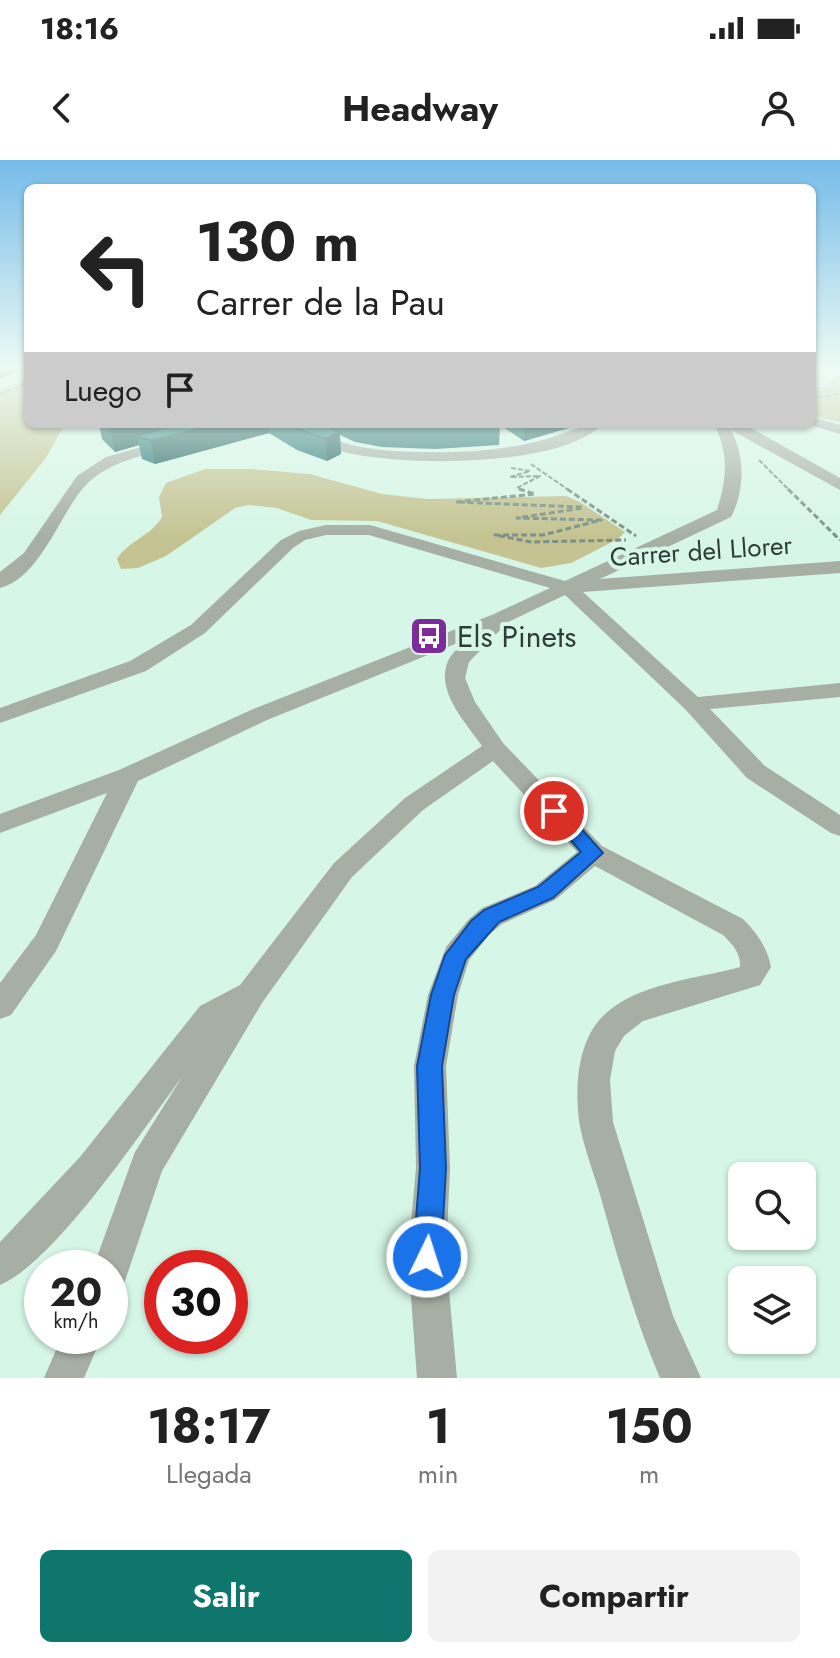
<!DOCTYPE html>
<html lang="es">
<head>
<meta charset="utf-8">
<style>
  body { margin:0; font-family:Jost,sans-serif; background:#f2f2f2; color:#222; height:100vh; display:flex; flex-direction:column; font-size:30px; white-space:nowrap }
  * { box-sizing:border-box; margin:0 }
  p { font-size:26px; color:#767676 }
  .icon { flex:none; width:44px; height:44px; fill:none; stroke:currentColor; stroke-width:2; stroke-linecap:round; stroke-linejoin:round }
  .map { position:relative; height:1218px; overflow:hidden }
  .sheet { display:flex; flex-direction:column; background:#fff; flex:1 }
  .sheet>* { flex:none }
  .banner { position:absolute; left:24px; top:24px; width:792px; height:244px; border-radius:12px; box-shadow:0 2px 6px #0004; background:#fff; color:#222; overflow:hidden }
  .fabs { position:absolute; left:728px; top:1002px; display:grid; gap:16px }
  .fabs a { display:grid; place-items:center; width:88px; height:88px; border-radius:12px; background:#fff; box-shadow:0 2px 6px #0004; font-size:40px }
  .speed { position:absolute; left:24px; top:1090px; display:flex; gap:16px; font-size:40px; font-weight:700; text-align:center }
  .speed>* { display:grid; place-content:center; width:104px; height:104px; border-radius:50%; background:#fff; box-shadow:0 2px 6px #0004; line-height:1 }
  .speed small { font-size:20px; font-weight:400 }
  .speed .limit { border:12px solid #d22; background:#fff; color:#111 }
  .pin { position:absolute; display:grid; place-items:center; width:68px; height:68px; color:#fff; margin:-34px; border:4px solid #fff; border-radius:50%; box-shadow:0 2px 8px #0007 }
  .me { position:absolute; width:88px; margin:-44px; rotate:4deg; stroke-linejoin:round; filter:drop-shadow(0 0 6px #0008) }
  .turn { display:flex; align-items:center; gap:28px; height:168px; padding:0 40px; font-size:36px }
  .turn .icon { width:104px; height:104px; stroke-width:2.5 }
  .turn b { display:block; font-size:56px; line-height:68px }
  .then { display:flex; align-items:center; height:76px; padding:0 40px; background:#0003; gap:16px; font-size:30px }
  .eta { display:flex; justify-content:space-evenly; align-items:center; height:136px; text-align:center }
  .eta b { font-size:48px; font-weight:700; line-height:56px }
  .button { display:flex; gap:16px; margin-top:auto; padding:16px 40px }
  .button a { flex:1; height:92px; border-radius:12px; background:#0f766e; color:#fff; font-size:32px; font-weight:700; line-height:92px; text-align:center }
  .button a+a { background:#f2f2f2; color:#222 }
  .status { display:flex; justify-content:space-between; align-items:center; height:56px; padding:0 40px; background:#fff; direction:ltr }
  .status svg { height:22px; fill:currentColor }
  header { display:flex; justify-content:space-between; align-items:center; height:104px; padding:0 40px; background:#fff; font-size:36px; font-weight:700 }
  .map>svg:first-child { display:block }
  .green { fill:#c4c391 }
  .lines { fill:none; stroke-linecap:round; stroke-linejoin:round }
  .path-far1 { stroke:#7b9187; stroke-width:2; stroke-dasharray:5 2; stroke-linecap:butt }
  .path { stroke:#7b9187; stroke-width:3; stroke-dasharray:6 3; stroke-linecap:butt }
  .street { fill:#a7aea4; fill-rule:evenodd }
  .wall { fill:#206f70 }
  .shaded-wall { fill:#1a5a5b }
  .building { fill:#258182; stroke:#1a5a5b; stroke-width:2 }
  .route { fill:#1a73e8; stroke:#114b97; stroke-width:2 }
  .labels { text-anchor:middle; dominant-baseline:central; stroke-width:8; stroke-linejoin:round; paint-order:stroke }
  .far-street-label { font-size:26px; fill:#2f3c37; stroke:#d6f6e7 }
  .poi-label { font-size:30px; fill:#2f3c37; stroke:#d6f6e7; text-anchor:start }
</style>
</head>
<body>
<div class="status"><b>18:16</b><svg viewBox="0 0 49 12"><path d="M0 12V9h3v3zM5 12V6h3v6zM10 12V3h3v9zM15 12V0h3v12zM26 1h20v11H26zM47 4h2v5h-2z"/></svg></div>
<header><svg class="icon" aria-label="back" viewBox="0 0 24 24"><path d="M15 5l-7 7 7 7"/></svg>Headway<svg class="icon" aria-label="person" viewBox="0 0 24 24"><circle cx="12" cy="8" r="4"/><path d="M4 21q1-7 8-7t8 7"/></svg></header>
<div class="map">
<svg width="840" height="1218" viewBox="0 0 840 1218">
  <rect width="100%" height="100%" fill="#d6f6e7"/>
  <path class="green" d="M840,213v49l-28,-6v-28l16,-2z
    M28,219v45h37l-20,35 -45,56v-125z
    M205,309h45l60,5 72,20 46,5 138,-3 14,6 45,30 -7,7 -47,24 -30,5 -164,-47 -66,-1 -34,-12 -28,-3 -14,3 -69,48 -28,12 -17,1 -4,-10c11,-18 33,-22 45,-42l-3,-20 7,-14z"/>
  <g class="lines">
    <path class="path-far1" d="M0,234l28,-11
      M812,238l28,-4
      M759,300l31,31
      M531,304l39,27
      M511,308l19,3 -20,6 30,-1 -23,12 8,3"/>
    <path class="path" d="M519,329l16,5 -79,8 124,5 3,1 -66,10 84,2 -58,15h-48l36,7 95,-2
      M567,329l69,47
      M788,329l52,51"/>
    <path class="street" d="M812,257l28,8v9l-33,-10h5z
      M295,264c26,0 27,12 50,19 26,8 57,9 85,9 36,1 74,-2 109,-11 23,-5 41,-17 64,-17 -44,45 -210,43 -267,26 -14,-5 -31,-16 -41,-26z
      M714,264h30l96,54v12l-109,-60c14,26 14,60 0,87l-131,62 240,-18v12l-257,19 115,105 142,-14v14l-130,12 55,57 75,49v21l-9,-3 -84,-55 -62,-69 -120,-114 -57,27 -39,40 -4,16 10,24 28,41 99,103 141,73c14,14 24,28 28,48l-11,18 -117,36 -19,15 -9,15 -5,29 3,42 60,194 28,62h-41c-25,-59 -42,-119 -59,-180 -7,-25 -18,-52 -22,-77 -4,-34 -2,-79 24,-105 33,-33 94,-37 137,-49 1,-14 -8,-23 -17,-32l-128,-69 -40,34 -53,24 -13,11 -20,25 -11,35 -12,71 4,102 -4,89 11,121h-40l-9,-121 8,-89 -2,-102 14,-71 18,-48 23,-28 13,-11 53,-22 42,-34 -84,-91 -70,49 -71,67 -90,126 -100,168 -39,116 -13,6v-25h-17l42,-116 47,-75c-38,51 -127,185 -182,208v-43l80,-85 120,-151 40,-21 94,-122 71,-65 77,-52c-16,-23 -47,-55 -34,-85 4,-9 14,-16 22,-23l-203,82 -129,61 -82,170 -45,64 -11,4v-36l36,-48 71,-142 -107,40v-19l119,-44 132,-60 243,-96 56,-26 -181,-53h-43l-21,5 -12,8 -88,85 -59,38 -146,52v-15l130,-47 61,-36 90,-85 18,-9 27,-6h44l195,56 152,-71c10,-32 12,-56 -3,-86z
      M170,279l8,5 -3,3c-29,8 -61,13 -85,34 -29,26 -47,96 -90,107v-16l24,-19 53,-77 29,-19z
      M62,1176h40l-18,42h-40z"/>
  </g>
  <path class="wall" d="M99,264h483l-58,17 -24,-16 -1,20 -64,4 -53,-2 -27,-5 -15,-7 1,19 -14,7 -30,-11 -28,-17 -114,31 -13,-5 -3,-14 -24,7 -13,-13z"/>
  <path class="shaded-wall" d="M0,207h27l-27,12z
    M129,264h139l1,9 -114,31 -4,-23 -14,-5 2,9 -24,7 -5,-23z
    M525,264h57l-58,17z
    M339,272l2,22 -14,7 -1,-22z"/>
  <path class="building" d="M105,264h24l-19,5z
    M180,264h36l-65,17 -14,-5z
    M289,264h34l16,8 -13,7 -31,-11z
    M379,264h98l-41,3z"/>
  <linearGradient id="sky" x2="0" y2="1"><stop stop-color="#75bbe9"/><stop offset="0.55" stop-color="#edfbf4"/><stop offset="1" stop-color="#edfbf4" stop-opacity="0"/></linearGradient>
  <rect width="840" height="378" fill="url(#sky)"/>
  <path class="route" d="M554,644l7,2 42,47 -50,45 -54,24 -33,37 -12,36 -12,71 4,102 -5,89 -4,10 -10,4 -10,-4 -4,-10 7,-89 -3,-102 14,-71 14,-40 26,-34 13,-11 54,-23 43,-35 -36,-41z"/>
  <defs>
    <g id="bus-square" transform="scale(2)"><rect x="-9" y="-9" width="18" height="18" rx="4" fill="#7e2b9a" stroke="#d6f6e7"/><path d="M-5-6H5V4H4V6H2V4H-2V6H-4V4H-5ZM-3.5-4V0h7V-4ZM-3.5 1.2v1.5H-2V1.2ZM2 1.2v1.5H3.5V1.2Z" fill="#fff"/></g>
  </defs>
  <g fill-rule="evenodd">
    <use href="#bus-square" x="429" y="476"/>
  </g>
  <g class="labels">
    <g class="far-street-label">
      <text transform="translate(701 391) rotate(-4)">Carrer del Llorer</text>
    </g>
    <g class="poi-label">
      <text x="457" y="476">Els Pinets</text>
    </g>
  </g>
</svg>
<div class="fabs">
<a><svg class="icon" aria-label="search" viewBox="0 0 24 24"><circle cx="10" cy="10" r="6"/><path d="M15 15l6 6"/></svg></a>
<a><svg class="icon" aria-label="layers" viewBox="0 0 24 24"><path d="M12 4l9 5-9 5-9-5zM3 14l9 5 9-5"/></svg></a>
</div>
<div class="speed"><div>20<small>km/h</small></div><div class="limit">30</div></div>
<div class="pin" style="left:554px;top:651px;background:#d93025"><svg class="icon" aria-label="arrive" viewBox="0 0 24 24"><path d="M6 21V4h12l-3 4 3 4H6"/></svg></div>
<svg class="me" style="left:427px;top:1097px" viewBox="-20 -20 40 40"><circle r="17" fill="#1a73e8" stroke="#fff" stroke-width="3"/><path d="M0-11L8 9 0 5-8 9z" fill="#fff"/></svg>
<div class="banner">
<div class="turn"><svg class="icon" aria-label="left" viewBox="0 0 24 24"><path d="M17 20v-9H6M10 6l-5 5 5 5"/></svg><div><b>130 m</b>Carrer de la Pau</div></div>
<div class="then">Luego<svg class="icon" aria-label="arrive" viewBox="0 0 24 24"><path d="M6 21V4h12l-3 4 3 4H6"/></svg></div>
</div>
</div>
<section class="sheet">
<div class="eta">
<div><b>18:17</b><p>Llegada</p></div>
<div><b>1</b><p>min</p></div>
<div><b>150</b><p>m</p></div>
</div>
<div class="button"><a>Salir</a><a>Compartir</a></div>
</section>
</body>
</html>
